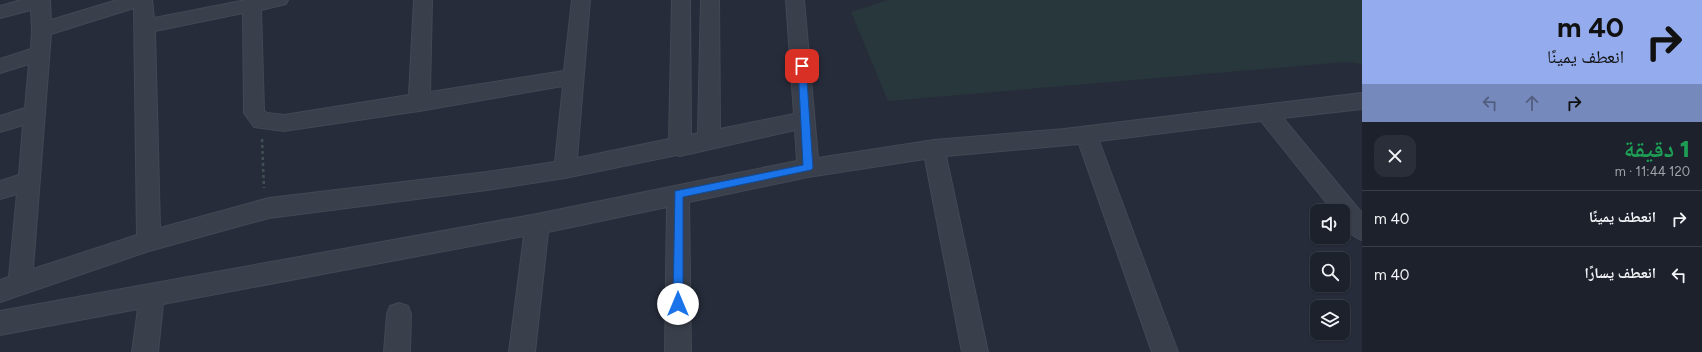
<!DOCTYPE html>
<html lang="ar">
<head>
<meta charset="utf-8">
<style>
  body { margin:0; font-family:Figtree,"Noto Naskh Arabic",sans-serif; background:#292e38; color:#f1f3f6; direction:rtl; height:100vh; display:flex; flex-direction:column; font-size:15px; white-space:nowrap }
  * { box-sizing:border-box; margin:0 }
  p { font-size:13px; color:#a0a3a9 }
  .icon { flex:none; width:22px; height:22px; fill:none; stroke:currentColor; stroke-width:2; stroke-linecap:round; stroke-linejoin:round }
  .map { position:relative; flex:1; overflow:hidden; direction:ltr }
  .side { display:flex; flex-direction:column; background:#1c212c; width:340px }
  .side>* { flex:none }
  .guide { background:#94aced; color:#111; overflow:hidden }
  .buttons { position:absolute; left:1310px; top:204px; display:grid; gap:8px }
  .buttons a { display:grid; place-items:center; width:40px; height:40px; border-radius:8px; background:#1c212c; box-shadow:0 1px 3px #0004,0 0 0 1px #3a3e48; font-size:20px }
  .pin { position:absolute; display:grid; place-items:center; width:34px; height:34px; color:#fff; margin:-17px; border-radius:8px; box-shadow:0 2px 6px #0006 }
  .me { position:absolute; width:44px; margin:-22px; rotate:0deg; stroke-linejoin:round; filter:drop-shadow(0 0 3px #0008) }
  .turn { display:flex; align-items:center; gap:14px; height:84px; padding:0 12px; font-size:18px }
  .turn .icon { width:52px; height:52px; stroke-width:2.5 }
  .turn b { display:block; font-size:28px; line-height:34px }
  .lanes { display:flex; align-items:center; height:38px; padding:0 12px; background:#0003; justify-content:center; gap:20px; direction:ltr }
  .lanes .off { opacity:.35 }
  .round { display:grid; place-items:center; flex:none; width:42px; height:42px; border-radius:12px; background:#292e38 }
  .overview { display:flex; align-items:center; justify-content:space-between; height:68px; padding:0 12px }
  h1 { font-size:24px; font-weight:800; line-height:30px; color:#1e9e55 }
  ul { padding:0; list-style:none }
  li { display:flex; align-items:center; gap:12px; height:56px; padding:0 12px; border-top:1px solid #3a3e48 }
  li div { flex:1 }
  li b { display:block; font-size:15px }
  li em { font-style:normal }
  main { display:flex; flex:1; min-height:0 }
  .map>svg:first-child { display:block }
  .green { fill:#28373b }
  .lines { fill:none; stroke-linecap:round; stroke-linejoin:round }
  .minor-casing { stroke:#434854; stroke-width:2 }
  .path { stroke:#415054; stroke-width:2.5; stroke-dasharray:3 3; stroke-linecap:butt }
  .minor { fill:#393f4b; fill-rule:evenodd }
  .route { fill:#1a73e8; stroke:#114b97 }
</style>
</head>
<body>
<main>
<section class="side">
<div class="guide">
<div class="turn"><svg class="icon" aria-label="right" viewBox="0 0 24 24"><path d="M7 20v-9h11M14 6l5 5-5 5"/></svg><div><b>40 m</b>انعطف يمينًا</div></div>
<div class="lanes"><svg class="icon off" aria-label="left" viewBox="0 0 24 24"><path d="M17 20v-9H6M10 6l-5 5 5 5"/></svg><svg class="icon off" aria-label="ahead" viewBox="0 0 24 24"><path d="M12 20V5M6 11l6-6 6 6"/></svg><svg class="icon" aria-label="right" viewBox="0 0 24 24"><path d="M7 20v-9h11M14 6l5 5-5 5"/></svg></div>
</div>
<div class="overview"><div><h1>1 دقيقة</h1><p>120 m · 11:44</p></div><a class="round"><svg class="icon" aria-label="close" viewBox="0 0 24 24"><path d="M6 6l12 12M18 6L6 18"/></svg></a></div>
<ul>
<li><svg class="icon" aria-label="right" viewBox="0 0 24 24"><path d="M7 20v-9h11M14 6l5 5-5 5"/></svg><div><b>انعطف يمينًا</b></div><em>40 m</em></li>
<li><svg class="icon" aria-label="left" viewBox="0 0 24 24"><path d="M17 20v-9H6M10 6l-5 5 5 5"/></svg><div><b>انعطف يسارًا</b></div><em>40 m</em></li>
</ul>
</section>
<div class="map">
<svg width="1362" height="352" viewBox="0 0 1362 352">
  <rect width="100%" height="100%" fill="#262c3a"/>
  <path class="green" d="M888,0h474v64l-16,-2 -458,39 -37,-89z"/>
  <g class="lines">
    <g class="minor-casing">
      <path id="minor" d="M21,0h29l1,20 66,-20h35l2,18 92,-18h42l-2,4 -25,6 3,101 3,2 17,2 125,-20 5,-95h18l-2,92 134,-21 8,-71h18l-13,158 92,-19 3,-139h18l1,135 7,-2 3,-133h18l1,129 74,-15 -8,-114h18l14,158 116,-18 130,-11 298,-36v16l-79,9 79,95v27c-14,-5 -19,-15 -19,-29h-10l-72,-90 -162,20 79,211h-26l-73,-208 -133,12 42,196h-26l-37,-193 -117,18 -119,25 2,150h-26l2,-145 -119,25 -13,120h-26l15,-116 -361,68 -5,48h-26l6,-43 -138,26v-24l537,-97 260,-53 -2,-31 -115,26 -3,-1 -112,23 -78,12 -218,28 -120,33 -149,51v-22l9,-3 8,-83 -17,5v-18l19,-6 4,-50 -23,7v-16l25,-8 4,-44 -29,9v-14l31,-10 1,-19 -1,-20 -31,8v-12zM134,8l3,227 -104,34 18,-235zM243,13l1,100 10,14 30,4 135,-20 144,-25 -8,76 -68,10 -218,26 -109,30 -5,-197z
        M399,303l9,3 3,8 -1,38h-26l3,-38 3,-8z"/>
    </g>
    <path class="path" d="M262,139l2,49"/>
    <use href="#minor" class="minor"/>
  </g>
  <path class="route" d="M802,63l4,3 7,102 -2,2 -128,27v107l-1,4 -4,1 -3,-1 -2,-4 2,-113 128,-26 -5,-99z"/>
</svg>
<div class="buttons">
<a><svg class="icon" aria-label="sound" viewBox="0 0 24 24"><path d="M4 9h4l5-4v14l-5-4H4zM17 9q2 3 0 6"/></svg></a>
<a><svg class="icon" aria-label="search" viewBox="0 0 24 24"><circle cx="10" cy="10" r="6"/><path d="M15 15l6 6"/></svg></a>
<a><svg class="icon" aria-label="layers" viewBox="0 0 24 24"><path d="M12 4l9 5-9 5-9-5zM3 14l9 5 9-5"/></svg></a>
</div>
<div class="pin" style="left:802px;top:66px;background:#d93025"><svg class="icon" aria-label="arrive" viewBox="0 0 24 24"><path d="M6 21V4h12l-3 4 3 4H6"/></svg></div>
<svg class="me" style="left:678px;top:304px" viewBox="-20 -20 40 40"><circle r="19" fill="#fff"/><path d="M0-13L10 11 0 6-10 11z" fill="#1a73e8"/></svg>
</div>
</main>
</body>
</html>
